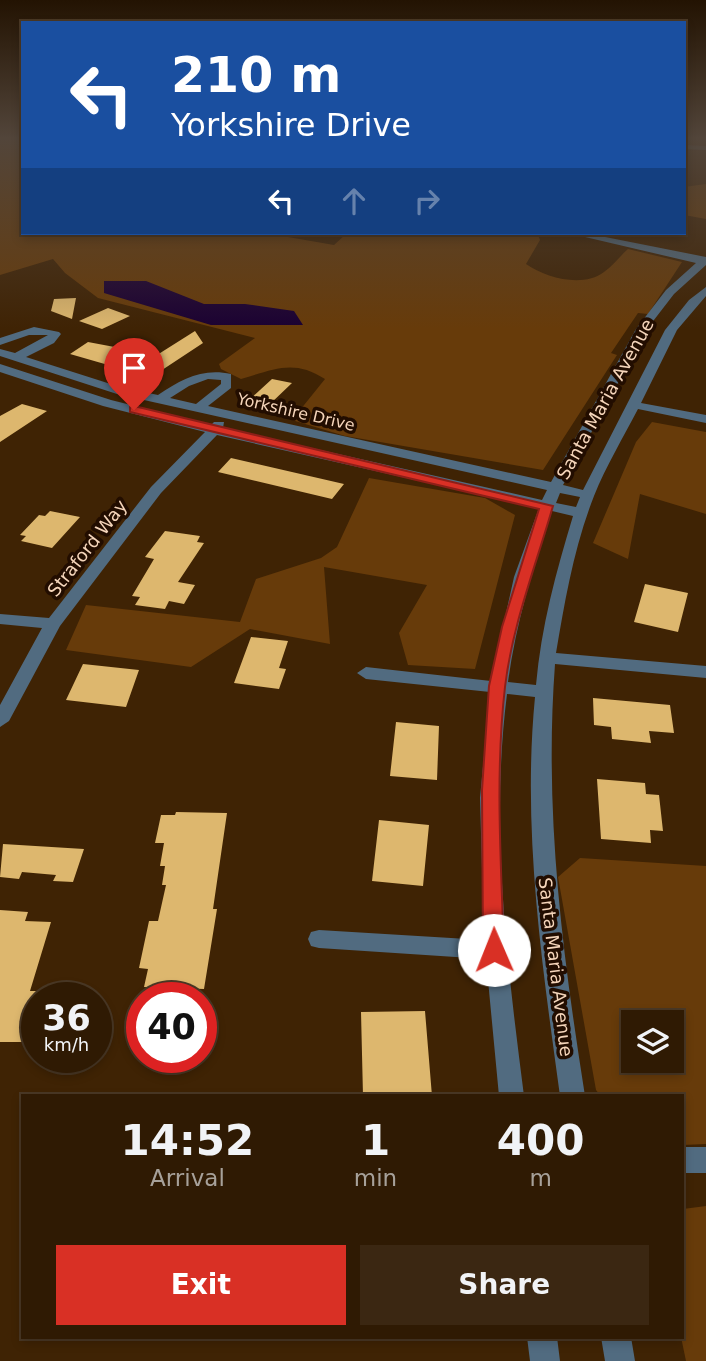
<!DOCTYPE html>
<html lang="en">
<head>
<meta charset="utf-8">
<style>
  body { margin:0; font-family:"DejaVu Sans",sans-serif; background:#3b2712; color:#f1f3f6; height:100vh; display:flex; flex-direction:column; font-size:26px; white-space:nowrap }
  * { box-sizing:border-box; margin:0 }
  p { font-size:23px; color:#a7a19a }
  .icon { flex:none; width:38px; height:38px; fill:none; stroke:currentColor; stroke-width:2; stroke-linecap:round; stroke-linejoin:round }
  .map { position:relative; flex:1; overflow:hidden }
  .sheet { position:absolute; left:21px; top:1094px; width:663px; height:245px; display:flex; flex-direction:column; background:#2f1a03; border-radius:0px; box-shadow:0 4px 10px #0003,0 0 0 2px #4a3825 }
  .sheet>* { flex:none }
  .top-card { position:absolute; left:21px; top:21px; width:665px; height:214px; border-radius:0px; box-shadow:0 4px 10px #0003,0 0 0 2px #4a3825; background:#1a4fa0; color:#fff; overflow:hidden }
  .tools { position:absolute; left:621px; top:1010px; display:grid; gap:14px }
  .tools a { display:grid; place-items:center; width:63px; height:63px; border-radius:0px; background:#2f1a03; box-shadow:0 4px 10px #0003,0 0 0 2px #4a3825; font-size:35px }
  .speed { position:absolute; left:21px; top:982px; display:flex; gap:14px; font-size:35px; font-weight:700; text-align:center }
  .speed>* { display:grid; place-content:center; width:91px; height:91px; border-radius:50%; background:#2f1a03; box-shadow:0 4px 10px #0003,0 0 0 2px #4a3825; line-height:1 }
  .speed small { font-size:18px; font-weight:400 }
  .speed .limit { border:10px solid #d22; background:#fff; color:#111 }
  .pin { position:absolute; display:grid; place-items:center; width:60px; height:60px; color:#fff; margin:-72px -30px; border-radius:50% 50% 50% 0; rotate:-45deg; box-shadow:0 0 7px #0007 }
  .pin .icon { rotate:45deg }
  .me { position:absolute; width:77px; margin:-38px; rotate:359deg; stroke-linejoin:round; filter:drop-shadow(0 0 5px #0008) }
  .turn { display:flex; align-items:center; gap:24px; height:147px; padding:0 35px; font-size:32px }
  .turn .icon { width:91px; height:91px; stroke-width:2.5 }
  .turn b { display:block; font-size:49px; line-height:60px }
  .lanes { display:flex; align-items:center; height:66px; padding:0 35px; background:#0003; justify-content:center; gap:35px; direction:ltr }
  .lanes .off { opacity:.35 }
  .eta { display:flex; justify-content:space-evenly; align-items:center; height:119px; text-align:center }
  .eta b { font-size:42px; font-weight:700; line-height:49px }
  .button { display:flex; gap:14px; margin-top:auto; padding:14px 35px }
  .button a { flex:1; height:80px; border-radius:0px; background:#d93025; color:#fff; font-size:28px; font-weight:700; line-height:80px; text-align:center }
  .button a+a { background:#3b2712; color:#f1f3f6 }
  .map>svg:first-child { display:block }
  .green { fill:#673b0a; fill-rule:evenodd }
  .water { fill:#1b0132 }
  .building { fill:#ddb76e }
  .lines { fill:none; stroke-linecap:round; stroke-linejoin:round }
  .minor { fill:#516b80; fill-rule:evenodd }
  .route { fill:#d93025; stroke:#8d1f18; stroke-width:2 }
  .labels { text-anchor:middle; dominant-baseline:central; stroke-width:7; stroke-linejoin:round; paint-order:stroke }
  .far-street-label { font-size:16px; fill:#f5d5ba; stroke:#220d00 }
  .street-label { font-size:18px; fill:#f5d5ba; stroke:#220d00 }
</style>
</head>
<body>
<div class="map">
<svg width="706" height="1361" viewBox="0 0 706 1361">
  <rect width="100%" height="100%" fill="#3f2304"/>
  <path class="green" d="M0,139h23v94h242l69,12 13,-12h175l16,2 2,5 -14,24c20,14 57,24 78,8 9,-6 16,-16 24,-23l54,13 -34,52 -10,-1 -27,40 6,2 -74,115 -198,-34 -53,-16 33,-41c-31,-20 -50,-10 -84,0l-20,-10 -2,-5 36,-26 -157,-40 -33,-25 -12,-14 -53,16z
    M706,184v35l-22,-4v-28z
    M652,422l54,10v82l-66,-20 -12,65 -35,-16 43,-101z
    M369,478l116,20 30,17 -40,154 -67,-4 -9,-32 28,-48 -103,-18 6,77 -80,-15 -59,38 -125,-17 20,-45 154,17 16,-43 65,-21 16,-11z
    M580,858l126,8v278l-23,1 -1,-49 -82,-1 -4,-5 -38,-213zM634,1022h38v38h-38z
    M706,1206v155h-20l-5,-24 2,-128z"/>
  <path class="water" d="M104,281h42l58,23h41l49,7 9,14h-92l-107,-32z"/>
  <path class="building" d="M76,298l-4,21 -21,-8 3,-12z
    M108,308l22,8 -28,13 -23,-8z
    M195,331l8,12 -47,31 -21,-6 -6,3 -59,-17 18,-12 69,13z
    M272,379l20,4 -23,22 -20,-5z
    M22,404l25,7 -47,31v-26z
    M231,458l113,26 -12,15 -114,-27z
    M50,511l30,6 -28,31 -31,-7 5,-5 -6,-1 19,-20 6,1z
    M165,531l35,5 -3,6 7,1 -26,39 17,3 -11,19 -15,-3 -4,8 -30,-4 5,-8 -8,-1 22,-37 -9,-2z
    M645,584l43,9 -10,39 -44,-10z
    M251,637l37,4 -9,27 7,1 -7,20 -45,-6z
    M83,664l56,6 -13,37 -60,-7z
    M593,698l77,7 4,28 -25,-2 2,12 -39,-4 -1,-12 -17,-2z
    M396,722l43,4 -2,54 -47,-4z
    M597,779l48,4 1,11 13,1 4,36 -13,-1 1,13 -50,-4z
    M176,812l51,1 -14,96h4l-13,80 -60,-2 4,-18 -9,-1 10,-47h9l8,-36h-4l3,-19h-5l4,-23h-9l6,-28h14z
    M379,820l50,5 -6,61 -51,-5z
    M3,844l81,5 -11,33 -20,-1 3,-6 -34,-3 -3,7 -19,-2z
    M0,910l28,2 -3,9 26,1 -21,69h7v29h-9l-5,22h-23z
    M425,1011l7,85h-69l-2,-84z"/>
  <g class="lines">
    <path class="minor" d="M684,145l22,1v4l-22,-1z
      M568,233h17l121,24v8l-32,29 -27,35 -84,156 20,5 82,-160 24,-30 17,-13v9l-29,34 -36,73 65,12v8l-68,-14c-15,29 -32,57 -44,87 -20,51 -29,104 -38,157l150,13v12l-151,-14c-11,148 7,286 30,432h-25c-18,-132 -38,-266 -25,-399l-28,-3c-17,134 0,269 17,402h-25l-13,-137 -167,-11 -8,-2 -3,-7 3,-7 8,-2 165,10 -4,-142 10,-106 -124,-13 -9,-6 9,-6 125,14 23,-104 25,-69 -322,-73 -56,58 -101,133 -51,95 -9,6v-22l42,-77 -42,-4v-10l49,4 102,-131 54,-55 -102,-26 -103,-34v-8l111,36 100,25 3,-3h10l-1,6 319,72 5,-10 -430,-96 -117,-38v-7l15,4 33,-18h-19l-29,10v-7l34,-11 25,5 2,2 -7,9 -28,14 94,30 38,8c24,-16 44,-27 73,-21v14l-23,18 343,76 85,-153 30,-39 30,-27zM208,379l13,1v4l-25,20 -26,-6 19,-12zM560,493l20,4 -4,10 -20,-4zM552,511l21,5c-17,56 -32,111 -37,169l-28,-3c8,-59 25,-115 44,-171z
      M682,1147h24v26h-24z
      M527,1337h30l3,24h-30z
      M601,1337h30l4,24h-30z"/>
  </g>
  <linearGradient id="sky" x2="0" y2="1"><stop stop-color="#231302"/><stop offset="0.42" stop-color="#52453a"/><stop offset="1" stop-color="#52453a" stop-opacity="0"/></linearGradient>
  <rect width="706" height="329" fill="url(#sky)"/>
  <path class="route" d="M134,406l419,100c-17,59 -41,120 -48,181 -10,87 -4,176 -1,263l-3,6 -7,3 -8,-3 -3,-6 -1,-160 7,-104 13,-59 37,-118 -409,-97v-5z"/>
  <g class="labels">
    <g class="far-street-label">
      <text transform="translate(296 412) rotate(13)">Yorkshire Drive</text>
    </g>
    <g class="street-label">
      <text transform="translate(605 399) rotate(-61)">Santa Maria Avenue</text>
      <text transform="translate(87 548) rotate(-52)">Straford Way</text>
      <text transform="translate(556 967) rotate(83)">Santa Maria Avenue</text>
    </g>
  </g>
</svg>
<div class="tools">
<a><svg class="icon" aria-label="layers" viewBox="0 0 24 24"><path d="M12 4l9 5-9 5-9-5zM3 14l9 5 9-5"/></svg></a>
</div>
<div class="speed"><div>36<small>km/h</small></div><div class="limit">40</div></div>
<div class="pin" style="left:134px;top:410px;background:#d93025"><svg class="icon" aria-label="arrive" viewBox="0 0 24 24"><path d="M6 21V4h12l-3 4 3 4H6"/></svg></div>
<svg class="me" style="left:494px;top:950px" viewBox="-20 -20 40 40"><circle r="19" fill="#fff"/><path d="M0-13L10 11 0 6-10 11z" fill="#d93025"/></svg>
<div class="top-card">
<div class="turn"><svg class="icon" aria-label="left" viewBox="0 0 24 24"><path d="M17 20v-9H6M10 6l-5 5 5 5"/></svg><div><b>210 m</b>Yorkshire Drive</div></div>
<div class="lanes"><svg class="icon" aria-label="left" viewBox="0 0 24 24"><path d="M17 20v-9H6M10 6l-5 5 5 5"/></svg><svg class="icon off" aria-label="ahead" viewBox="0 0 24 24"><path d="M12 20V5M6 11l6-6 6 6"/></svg><svg class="icon off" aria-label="right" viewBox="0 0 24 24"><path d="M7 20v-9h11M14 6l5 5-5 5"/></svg></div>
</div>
<section class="sheet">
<div class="eta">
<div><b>14:52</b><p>Arrival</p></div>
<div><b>1</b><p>min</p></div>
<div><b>400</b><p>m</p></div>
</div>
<div class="button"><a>Exit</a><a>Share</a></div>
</section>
</div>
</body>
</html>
